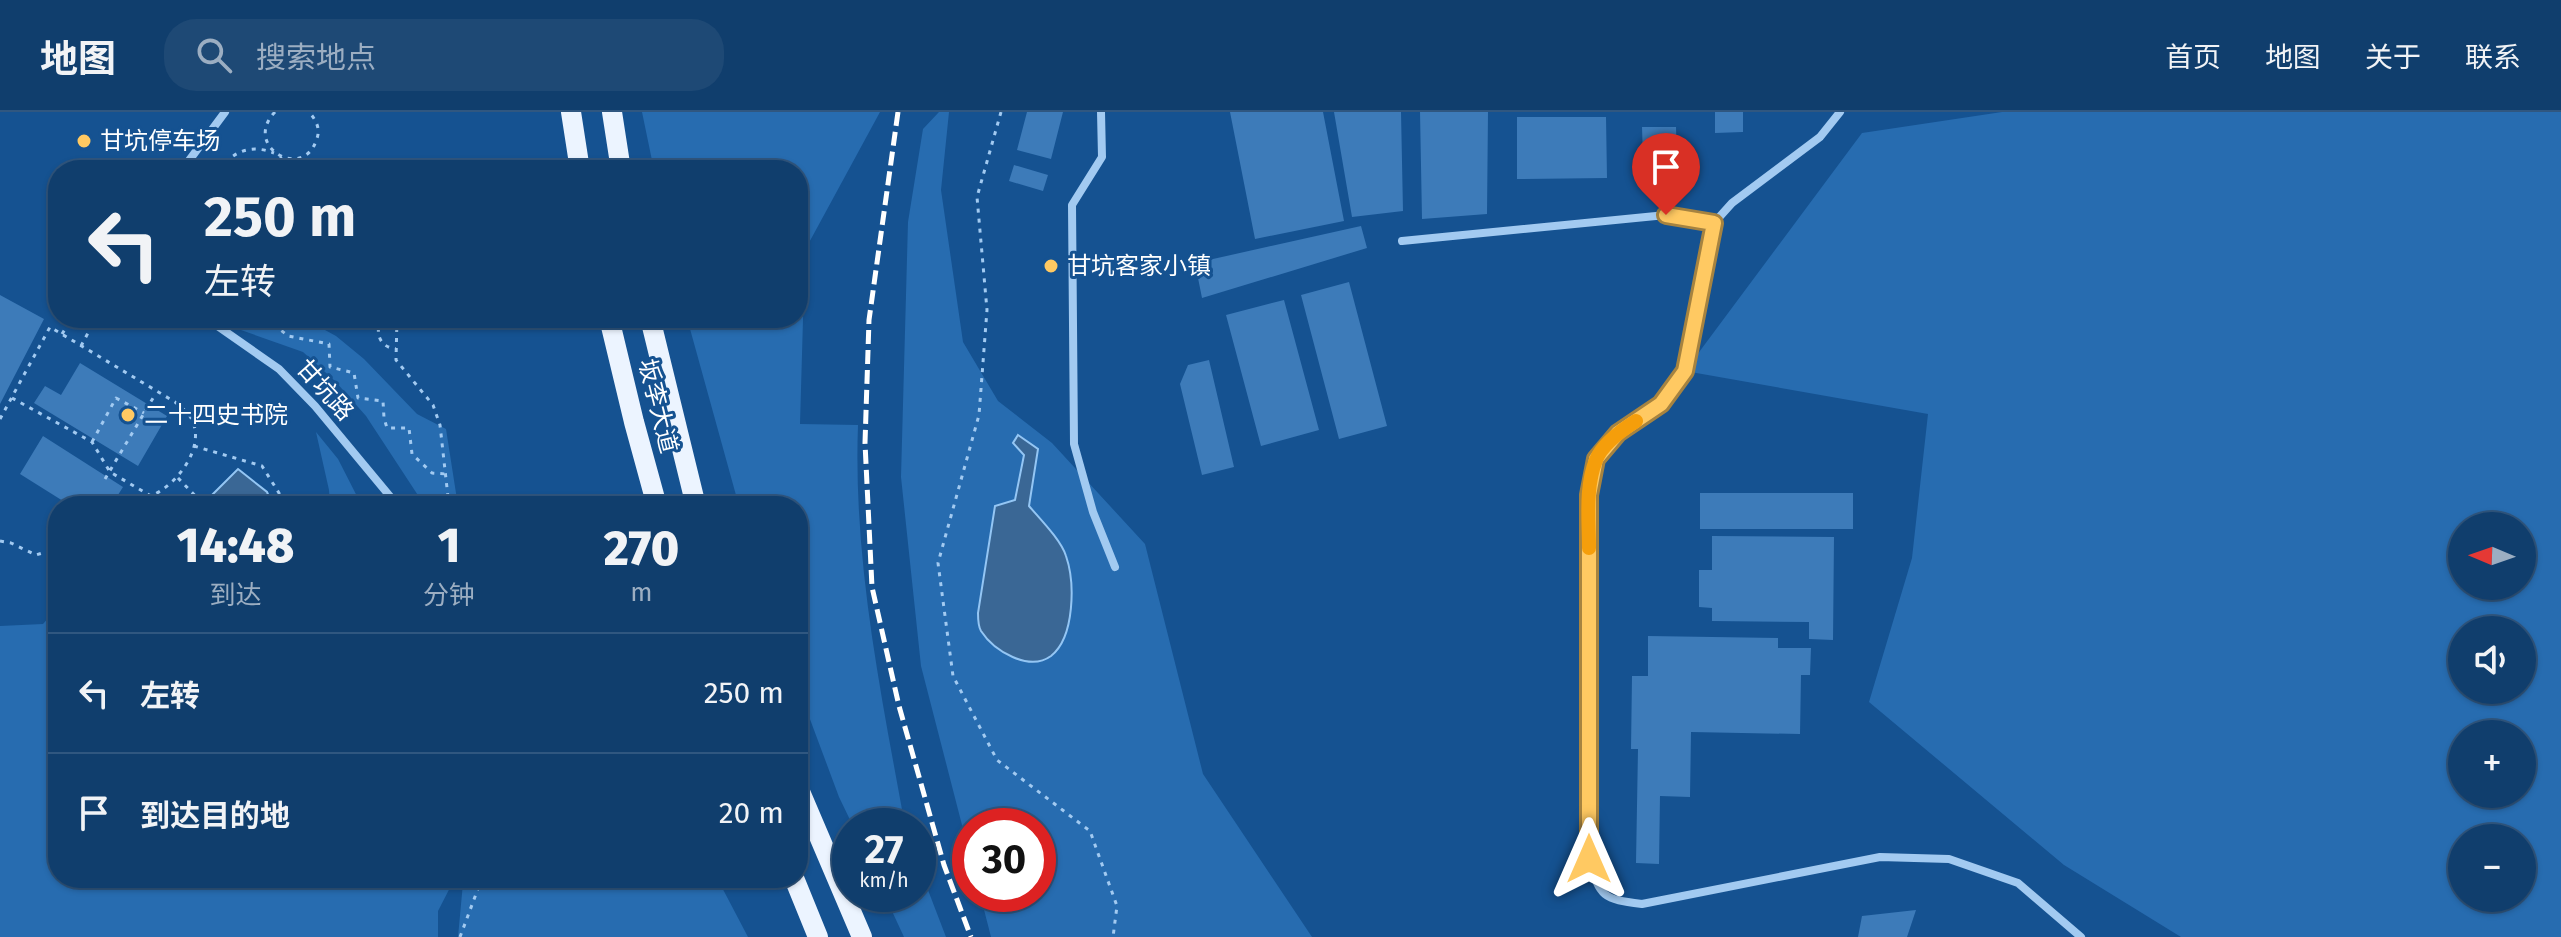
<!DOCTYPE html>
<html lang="zh">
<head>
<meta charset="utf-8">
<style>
  body { margin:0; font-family:"Fira Sans","Noto Sans SC",sans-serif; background:#1e4975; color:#f1f3f6; height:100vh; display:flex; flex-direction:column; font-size:30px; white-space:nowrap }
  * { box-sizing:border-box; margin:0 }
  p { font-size:26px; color:#9caec2 }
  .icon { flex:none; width:44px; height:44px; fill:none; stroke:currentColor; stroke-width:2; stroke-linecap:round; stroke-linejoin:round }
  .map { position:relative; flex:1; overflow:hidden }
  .sheet { position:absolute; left:48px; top:384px; width:760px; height:392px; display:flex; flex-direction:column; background:#103e6d; border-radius:32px; box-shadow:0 2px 6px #0004,0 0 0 2px #305780 }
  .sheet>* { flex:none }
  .top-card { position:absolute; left:48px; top:48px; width:760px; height:168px; border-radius:32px; box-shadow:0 2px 6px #0004,0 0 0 2px #305780; background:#103e6d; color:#f1f3f6; overflow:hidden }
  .needle { width:52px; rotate:272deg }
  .controls { position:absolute; left:2448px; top:400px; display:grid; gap:16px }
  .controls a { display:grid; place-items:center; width:88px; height:88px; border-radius:50%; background:#103e6d; box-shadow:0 2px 6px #0004,0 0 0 2px #305780; font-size:40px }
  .speed { position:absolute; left:832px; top:696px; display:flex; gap:16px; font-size:40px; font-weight:700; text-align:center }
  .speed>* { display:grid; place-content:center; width:104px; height:104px; border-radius:50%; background:#103e6d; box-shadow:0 2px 6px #0004,0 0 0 2px #305780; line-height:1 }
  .speed small { font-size:20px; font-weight:400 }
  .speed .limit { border:12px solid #d22; background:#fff; color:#111 }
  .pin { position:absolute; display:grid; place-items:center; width:68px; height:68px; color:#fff; margin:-82px -34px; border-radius:50% 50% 50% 0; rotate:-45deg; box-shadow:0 0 8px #0007 }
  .pin .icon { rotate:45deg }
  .me { position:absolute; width:88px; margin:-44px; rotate:0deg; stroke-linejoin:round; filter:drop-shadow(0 0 6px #0008) }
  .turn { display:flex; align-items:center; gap:28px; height:168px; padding:0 24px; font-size:36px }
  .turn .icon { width:104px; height:104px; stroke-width:2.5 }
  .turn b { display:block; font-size:56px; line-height:68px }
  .eta { display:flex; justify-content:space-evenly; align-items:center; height:136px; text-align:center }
  .eta b { font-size:48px; font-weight:800; line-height:56px }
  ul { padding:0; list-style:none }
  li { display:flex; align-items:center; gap:24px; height:120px; padding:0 24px; border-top:2px solid #305780 }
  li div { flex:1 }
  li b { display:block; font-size:30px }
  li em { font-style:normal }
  header { display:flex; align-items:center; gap:48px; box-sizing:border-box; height:112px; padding:0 40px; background:#103e6d; border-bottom:2px solid #305780 }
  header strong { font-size:38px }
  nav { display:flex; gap:44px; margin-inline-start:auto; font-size:28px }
  .search { width:560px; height:72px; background:#1e4975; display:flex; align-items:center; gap:20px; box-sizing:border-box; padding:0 28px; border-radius:32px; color:#9caec2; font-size:30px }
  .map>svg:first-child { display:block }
  .green { fill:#276cb0; fill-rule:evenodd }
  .water { fill:#3a6795; stroke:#94c6f4; stroke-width:2 }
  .building { fill:#3d7bb9 }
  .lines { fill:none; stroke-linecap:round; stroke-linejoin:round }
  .path { stroke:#a2caf1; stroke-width:3; stroke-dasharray:4 6; stroke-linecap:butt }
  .street { stroke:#a2caf1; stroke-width:8 }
  .primary { stroke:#ecf4ff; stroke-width:20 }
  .rail { stroke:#fff; stroke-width:5; stroke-dasharray:14 6; stroke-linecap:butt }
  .route-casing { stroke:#a68340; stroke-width:20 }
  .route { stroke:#ffc962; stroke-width:14 }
  .slow { stroke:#f59e0b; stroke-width:14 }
  .poi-dot { fill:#ffc962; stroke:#155291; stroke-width:3 }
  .labels { text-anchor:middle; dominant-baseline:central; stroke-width:6; stroke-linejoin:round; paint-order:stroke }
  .poi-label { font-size:24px; fill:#fff; stroke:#155291; text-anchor:start }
  .street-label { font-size:24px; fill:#fff; stroke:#155291 }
</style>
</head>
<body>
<header>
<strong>地图</strong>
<div class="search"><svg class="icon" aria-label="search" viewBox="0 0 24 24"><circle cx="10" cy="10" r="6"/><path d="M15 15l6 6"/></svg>搜索地点</div>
<nav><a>首页</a><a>地图</a><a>关于</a><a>联系</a></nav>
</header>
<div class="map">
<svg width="2561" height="825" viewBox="0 0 2561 825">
  <rect width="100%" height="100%" fill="#155291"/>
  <path class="green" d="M642,0h238l-75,138 -5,174 58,1c-5,136 23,268 47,401h-52l-14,-29 -41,-110v-181h-59l-52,-188h111v-148h-144z
    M939,0h10l-8,78 22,152 35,59 54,42 93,101 58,230 109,163h-321l-11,-43h58v-68h-68v30l-49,-190 -20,-189 7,-255 15,-93z
    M2002,0h559v825h-380l-117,-72 -195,-163 43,-144 16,-144 -243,-43 177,-238zM2462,414h60v60h-60zM2462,518h60v60h-60zM2462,622h60v60h-60zM2462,726h60v60h-60z
    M244,206h59l33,18 28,23 53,55 29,15 12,77h-33l-59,-90 -31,-35 -32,-29 -65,-23z
    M316,320l22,27 24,47h-32l-1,-16z
    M58,495v271h397l-17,33v26h-438v-311l43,-2z
    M918,752l28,73h-42l-20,-43h34z
    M465,766h252l31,59h-290l5,-54z"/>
  <path class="water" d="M1018,323l20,14 -9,57c11,13 32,34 37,50 9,26 9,81 -15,100 -22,16 -57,-5 -70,-25 -3,-5 -3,-12 -3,-18l17,-107 20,-6 9,-45 -11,-12z
    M238,357l29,23 6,14h-55l-6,-11z"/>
  <path class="building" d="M1027,0h36l-12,47 -34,-9z
    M1230,0h93l21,109 -89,18z
    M1334,0h67l2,99 -51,6z
    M1420,0h68l-1,102 -65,5z
    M1715,0h28v20l-28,1z
    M1517,5h89l1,61 -90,1z
    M1642,15h34l2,63 -34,1z
    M1014,53l34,10 -5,16 -34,-10z
    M1361,114l6,22 -165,50 -7,-35z
    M1349,170l38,144 -48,13 -38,-144z
    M0,183l44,24 -44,85z
    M1284,188l35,130 -58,16 -35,-131z
    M1209,248l25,107 -32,8 -22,-91 8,-19z
    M80,251l87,53 -29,50 -104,-63 11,-17 16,9z
    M43,324l80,51 -12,19h-40l-51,-32z
    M1700,381h153v36h-153z
    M1712,424l122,1 -1,103 -24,-1v-17l-97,-1v-13l-13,-1v-37h13z
    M1648,524l130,2v10h33l-1,27h-9l-1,59 -109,-2 -1,65 -30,-1 -1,68 -23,-1 2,-114h-7l1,-73h16z
    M1916,798l-9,27h-49l4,-21z"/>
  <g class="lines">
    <path class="path" d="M275,0c-33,34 27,69 41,29 5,-11 1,-20 -7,-29
      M1001,0l-24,85 10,113 -8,105 -41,148 15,113 44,84 93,71 27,75 -4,31
      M280,45l10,13
      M219,58c14,-19 32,-26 55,-17
      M266,206l22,18 41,8 1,23 24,6 4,25 25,3 1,17 3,10h22l3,26 20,19 14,1
      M381,206c-6,15 -2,29 15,31
      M397,206l-1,42 37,45 7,20 9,81
      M62,222l10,-16
      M81,234l15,-28
      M0,307l50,-92 125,75c6,5 14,11 17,18 14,29 -17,66 -41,76l-41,-24 -18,-30 -80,-44
      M92,330l24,-44 28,15
      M194,334l68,20 17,27 1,13
      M178,366l27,28
      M105,367l51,-86
      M0,429l11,2 25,12 22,-7
      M460,825l22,-59"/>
    <path class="street" d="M1101,0l1,45 -30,48 2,239 19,68 22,55
      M1840,0l-20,25 -88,66 -18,20 -29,148 -24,33 -43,29 -22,26 -7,36v364c11,39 14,40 53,45l238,-47 69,2 69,24 63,54
      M182,58l43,-58
      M1402,129l264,-26 48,8
      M206,206l73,51 36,37 83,100"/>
    <path class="primary" d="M571,0l9,58
      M612,0l9,58
      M609,206l25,104 23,84
      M650,206l46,188
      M798,675l64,150
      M794,766l24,59"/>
    <path class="rail" d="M898,0l-29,208 -4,123 7,144 27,119 45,159 27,72"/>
  </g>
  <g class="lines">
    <g class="route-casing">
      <path id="route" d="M1589,747v-364l7,-36 22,-26 43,-29 24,-33 29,-148 -48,-8"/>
    </g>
    <use href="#route" class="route"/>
    <path class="slow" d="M1589,436c0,-28 -4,-61 7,-88 6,-16 26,-30 40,-39"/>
  </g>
  <g class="poi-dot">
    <circle cx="84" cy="29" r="8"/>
    <circle cx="1051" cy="154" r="8"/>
    <circle cx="128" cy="303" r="8"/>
  </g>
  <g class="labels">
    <g class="poi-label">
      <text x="100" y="29">甘坑停车场</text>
      <text x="1067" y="154">甘坑客家小镇</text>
      <text x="144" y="303">二十四史书院</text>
    </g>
    <g class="street-label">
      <text transform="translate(325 278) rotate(48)">甘坑路</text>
      <text transform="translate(658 294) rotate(76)">坂李大道</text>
    </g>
  </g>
</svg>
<div class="controls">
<a><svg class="needle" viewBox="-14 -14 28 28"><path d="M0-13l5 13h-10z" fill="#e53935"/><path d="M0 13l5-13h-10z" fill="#9caec2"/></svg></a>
<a><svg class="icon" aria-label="sound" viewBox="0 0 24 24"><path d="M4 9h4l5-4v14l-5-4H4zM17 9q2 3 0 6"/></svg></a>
<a>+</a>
<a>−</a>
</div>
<div class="speed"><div>27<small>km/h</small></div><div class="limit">30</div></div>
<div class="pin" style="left:1666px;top:103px;background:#d93025"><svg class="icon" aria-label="arrive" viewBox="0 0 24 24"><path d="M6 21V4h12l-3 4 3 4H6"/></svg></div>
<svg class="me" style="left:1589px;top:747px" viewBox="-20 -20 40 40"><path d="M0-17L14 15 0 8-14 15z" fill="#ffc962" stroke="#fff" stroke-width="4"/></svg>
<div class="top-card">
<div class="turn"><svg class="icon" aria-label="left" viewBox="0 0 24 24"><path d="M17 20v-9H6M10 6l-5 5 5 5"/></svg><div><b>250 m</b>左转</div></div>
</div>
<section class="sheet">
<div class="eta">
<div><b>14:48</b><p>到达</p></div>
<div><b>1</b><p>分钟</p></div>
<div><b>270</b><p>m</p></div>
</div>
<ul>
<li><svg class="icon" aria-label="left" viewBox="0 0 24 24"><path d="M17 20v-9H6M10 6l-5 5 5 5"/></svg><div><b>左转</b></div><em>250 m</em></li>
<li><svg class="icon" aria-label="arrive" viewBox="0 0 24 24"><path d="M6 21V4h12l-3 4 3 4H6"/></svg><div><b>到达目的地</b></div><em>20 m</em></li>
</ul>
</section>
</div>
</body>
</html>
